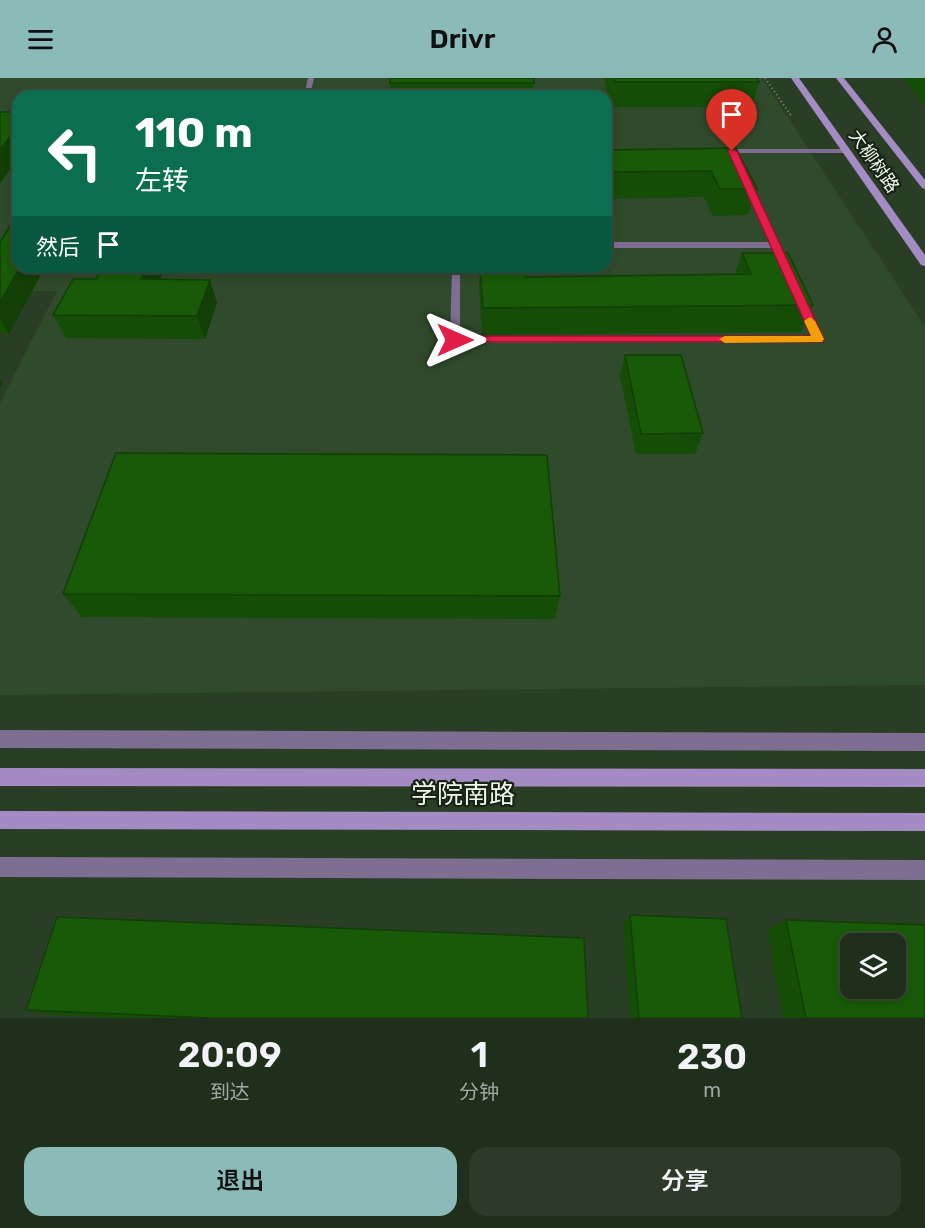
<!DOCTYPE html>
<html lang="zh">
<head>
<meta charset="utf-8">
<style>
  body { margin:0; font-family:Rubik,"Noto Sans SC",sans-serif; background:#2d3a29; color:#f1f3f6; height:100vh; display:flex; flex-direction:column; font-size:22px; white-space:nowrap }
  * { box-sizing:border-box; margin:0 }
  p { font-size:20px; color:#a2a8a3 }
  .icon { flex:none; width:33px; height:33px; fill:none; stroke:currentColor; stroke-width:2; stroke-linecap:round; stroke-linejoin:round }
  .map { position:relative; height:940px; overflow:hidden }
  .sheet { display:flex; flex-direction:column; background:#202e1c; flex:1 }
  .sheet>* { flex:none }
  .banner { position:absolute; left:12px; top:12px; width:600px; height:183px; border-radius:18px; box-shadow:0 3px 9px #0003,0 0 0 2px #3d4a3b; background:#0b6e4f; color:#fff; overflow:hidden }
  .buttons { position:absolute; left:840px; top:855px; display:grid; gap:12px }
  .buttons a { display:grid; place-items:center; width:66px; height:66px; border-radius:12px; background:#202e1c; box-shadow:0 3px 9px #0003,0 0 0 2px #3d4a3b; font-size:30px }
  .pin { position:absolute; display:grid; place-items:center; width:51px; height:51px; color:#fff; margin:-62px -26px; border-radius:50% 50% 50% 0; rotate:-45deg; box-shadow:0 0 6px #0007 }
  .pin .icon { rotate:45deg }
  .me { position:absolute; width:66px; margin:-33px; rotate:90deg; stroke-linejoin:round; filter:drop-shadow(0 0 4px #0008) }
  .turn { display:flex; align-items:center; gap:21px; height:126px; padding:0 24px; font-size:27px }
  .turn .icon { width:78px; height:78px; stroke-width:2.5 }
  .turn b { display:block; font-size:42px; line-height:51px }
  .then { display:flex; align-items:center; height:57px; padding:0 24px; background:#0003; gap:12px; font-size:22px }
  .eta { display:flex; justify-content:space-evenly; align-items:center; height:102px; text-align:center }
  .eta b { font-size:36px; font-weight:600; line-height:42px }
  .button { display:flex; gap:12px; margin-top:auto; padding:12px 24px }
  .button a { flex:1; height:69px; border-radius:18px; background:#8bbbb9; color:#111; font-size:24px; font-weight:600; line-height:69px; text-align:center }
  .button a+a { background:#2d3a29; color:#f1f3f6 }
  header { display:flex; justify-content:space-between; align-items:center; height:78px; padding:0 24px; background:#8bbbb9; color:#111; font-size:27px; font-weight:600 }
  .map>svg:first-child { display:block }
  .built { fill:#304a2c; fill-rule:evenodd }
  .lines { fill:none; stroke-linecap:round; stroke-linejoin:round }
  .path { stroke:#7f907c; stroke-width:2; stroke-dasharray:1 3; stroke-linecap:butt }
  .lane { fill:#7e6e92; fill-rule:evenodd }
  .street { fill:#7e6e92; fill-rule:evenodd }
  .secondary { fill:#a58bc4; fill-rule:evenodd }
  .wall { fill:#154d07 }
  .shaded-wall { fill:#113f06 }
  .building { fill:#185a08; stroke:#113f06; stroke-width:1.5; fill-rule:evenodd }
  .route { fill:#e11d48; stroke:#92132f; stroke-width:1.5 }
  .slow { fill:#f59e0b }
  .labels { text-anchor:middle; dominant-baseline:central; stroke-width:4.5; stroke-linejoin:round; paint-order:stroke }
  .far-street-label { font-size:18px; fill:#edf9ea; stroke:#192217 }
  .near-street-label { font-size:26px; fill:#edf9ea; stroke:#192217 }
</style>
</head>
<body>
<header><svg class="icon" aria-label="menu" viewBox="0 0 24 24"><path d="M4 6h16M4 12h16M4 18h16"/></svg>Drivr<svg class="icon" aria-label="person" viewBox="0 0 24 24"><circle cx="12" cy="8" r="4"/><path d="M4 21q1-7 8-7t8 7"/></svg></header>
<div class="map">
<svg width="925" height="940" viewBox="0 0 925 940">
  <rect width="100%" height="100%" fill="#2a3e26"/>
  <path class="built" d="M0,0h762l163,249v358l-925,10v-292l57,-112h-57zM18,18h588v171h-588z"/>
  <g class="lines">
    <path class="path" d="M765,0l27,39"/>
    <path class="lane" d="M308,0h6l-4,18h-6z
      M719,71h128l4,2 -4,2h-128z
      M744,102l7,2 39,85 -1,2h-6l-10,-21h-167v-6h165l-28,-60z
      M452,189h8v70l352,-1 -15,-34 5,-3 5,3 16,37 -5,3 -363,1 -5,-3z"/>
    <path class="street" d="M0,652l925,3v18l-925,-3z
      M0,779l925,3v20l-925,-3z"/>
    <path class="secondary" d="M791,0h8l126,177v11l-4,-1z
      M836,0h8l81,102v9l-3,-1z
      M0,690l925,1v18l-925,-1z
      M0,733l925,2v18l-925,-2z"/>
  </g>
  <path class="wall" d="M604,0h153l2,4 -7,25h-141z
    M902,0h23v28z
    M390,5h144l-1,13h-142z
    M736,70l21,41 -9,26 -35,1 -9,-19 -98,2v-49z
    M0,164l18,25h27l-36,67h-9z
    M742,175l71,52 -12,27 -319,3 -3,-50 1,-18h45l1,10 209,-3z
    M102,189h63l-5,13 57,23 -12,36 -139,-1 -13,-23 43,-36z
    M625,277l78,78 -8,21h-59l-16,-78z
    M63,516l497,2 -5,23 -473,-2z
    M630,837l112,103h-112l-7,-95z
    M786,842l139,98h-142l-16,-88z
    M26,932l562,8h-472l-62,-3z"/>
  <path class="shaded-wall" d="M18,48v32l-18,26v-34z
    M20,189h25l-36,67 -9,-15v-17z
    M147,189h18l-14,36 -10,-24z
    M210,202l7,23 -12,36 -8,-23z
    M0,301l3,4 -3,5z"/>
  <path class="building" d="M390,0h144v5h-144z
    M614,0h143l2,4h-144z
    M0,34h18v14l-18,24z
    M736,70l21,41h-37l-9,-18 -105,1v-22z
    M18,135v54h2l-20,35v-60z
    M742,175h46l25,52 -330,3 -3,-41h45l1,10 225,-3z
    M102,189h45l-6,12 69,1 -13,36 -144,-1 20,-36h23z
    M625,277h56l22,78 -62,1z
    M116,375l431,2 13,141 -497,-2z
    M630,837l96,4 16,99h-103z
    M57,839l527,21 4,80h-375l-187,-8z
    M786,842l139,5v93h-119zM850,866h46v44h-46z"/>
  <path class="route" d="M729,71l8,2 87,188 -2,3h-371l-2,-2 6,-4h356l-83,-185z"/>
  <path class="slow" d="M810,239l5,4 9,18 -2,3 -97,1 -6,-4 6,-3h86l-7,-15z"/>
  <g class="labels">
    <g class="far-street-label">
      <text transform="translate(874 83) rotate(55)">大柳树路</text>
    </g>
    <g class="near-street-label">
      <text x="463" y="716">学院南路</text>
    </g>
  </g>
</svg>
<div class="buttons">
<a><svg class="icon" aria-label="layers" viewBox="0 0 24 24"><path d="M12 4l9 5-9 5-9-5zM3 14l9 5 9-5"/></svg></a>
</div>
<div class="pin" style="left:732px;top:73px;background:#d93025"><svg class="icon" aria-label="arrive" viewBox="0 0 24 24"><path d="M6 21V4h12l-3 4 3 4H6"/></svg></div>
<svg class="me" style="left:455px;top:262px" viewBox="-20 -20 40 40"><path d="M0-17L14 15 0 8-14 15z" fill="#e11d48" stroke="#fff" stroke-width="4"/></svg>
<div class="banner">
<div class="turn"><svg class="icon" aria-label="left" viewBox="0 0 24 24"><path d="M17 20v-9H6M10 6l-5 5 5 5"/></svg><div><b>110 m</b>左转</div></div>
<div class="then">然后<svg class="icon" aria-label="arrive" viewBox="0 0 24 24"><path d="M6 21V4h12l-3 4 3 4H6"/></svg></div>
</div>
</div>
<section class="sheet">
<div class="eta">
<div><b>20:09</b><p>到达</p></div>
<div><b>1</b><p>分钟</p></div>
<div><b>230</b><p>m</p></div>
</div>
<div class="button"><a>退出</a><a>分享</a></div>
</section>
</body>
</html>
